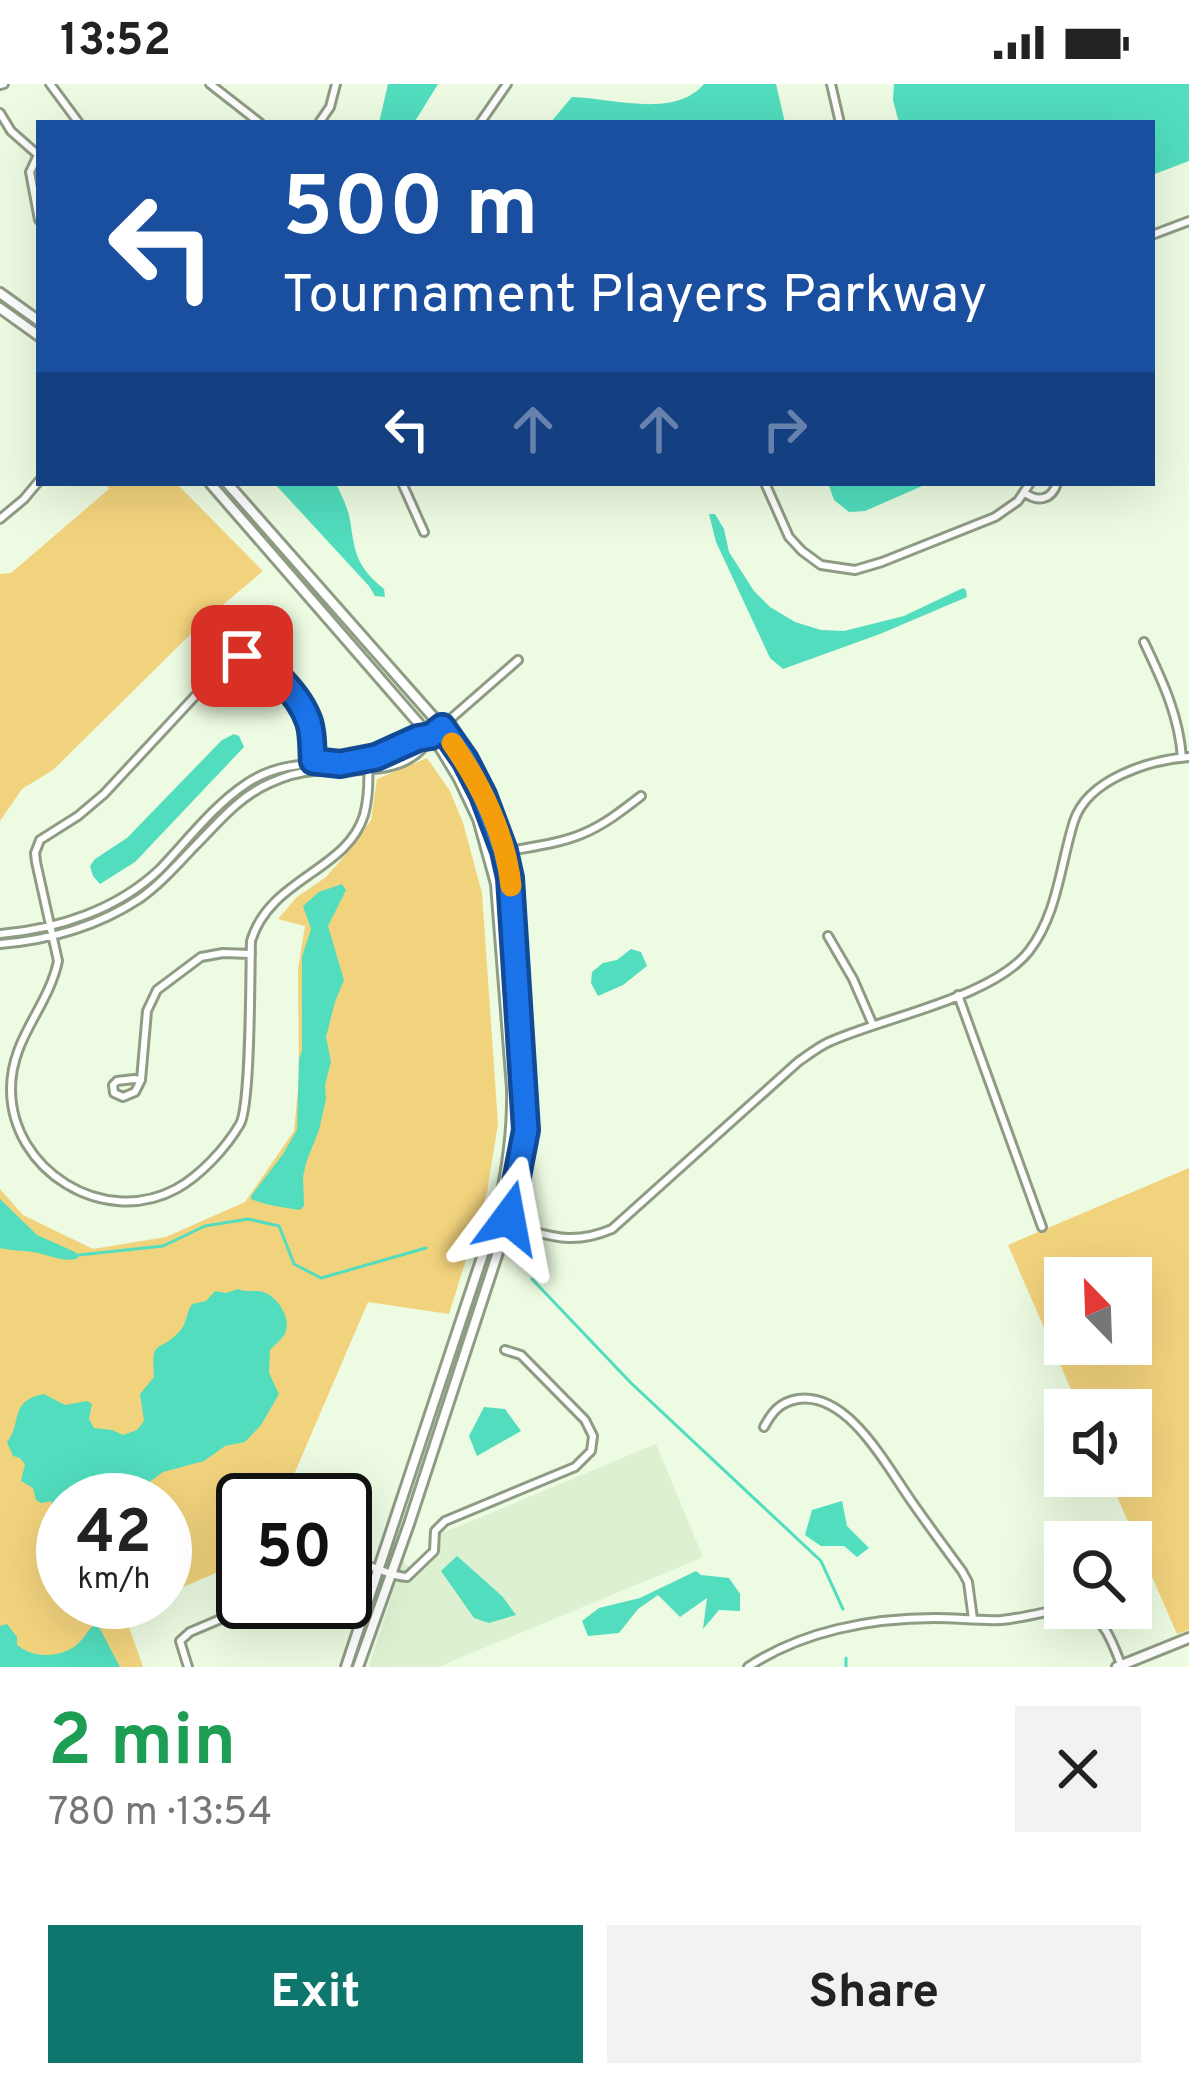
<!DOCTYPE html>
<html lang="en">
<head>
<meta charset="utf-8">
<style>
  body { margin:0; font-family:Overpass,sans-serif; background:#f2f2f2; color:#222; height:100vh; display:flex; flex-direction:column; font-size:45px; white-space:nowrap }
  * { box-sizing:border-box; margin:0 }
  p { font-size:39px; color:#767676 }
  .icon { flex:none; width:66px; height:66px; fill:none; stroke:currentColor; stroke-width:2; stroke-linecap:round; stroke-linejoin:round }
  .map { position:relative; height:1583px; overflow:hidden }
  .details { display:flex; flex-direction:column; background:#fff; flex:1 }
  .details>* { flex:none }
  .banner { position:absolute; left:36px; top:36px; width:1119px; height:366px; border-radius:0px; box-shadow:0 12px 48px #0002; background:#1a4fa0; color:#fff; overflow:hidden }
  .needle { width:78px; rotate:337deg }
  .fabs { position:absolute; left:1044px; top:1173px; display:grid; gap:24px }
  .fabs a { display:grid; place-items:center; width:108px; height:108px; border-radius:0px; background:#fff; box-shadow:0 12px 48px #0002; font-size:60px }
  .speed { position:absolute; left:36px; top:1389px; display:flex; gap:24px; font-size:60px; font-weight:700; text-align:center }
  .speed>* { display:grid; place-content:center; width:156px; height:156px; border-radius:50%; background:#fff; box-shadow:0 12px 48px #0002; line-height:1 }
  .speed small { font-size:30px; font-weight:400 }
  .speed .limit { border:6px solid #111; border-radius:18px; background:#fff; color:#111 }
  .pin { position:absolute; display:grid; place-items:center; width:102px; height:102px; color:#fff; margin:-51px; border-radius:24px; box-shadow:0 6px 18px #0006 }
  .me { position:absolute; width:132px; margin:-66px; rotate:13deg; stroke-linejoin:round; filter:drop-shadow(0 0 9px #0008) }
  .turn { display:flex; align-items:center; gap:42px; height:252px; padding:0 48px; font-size:54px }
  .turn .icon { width:156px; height:156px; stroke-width:2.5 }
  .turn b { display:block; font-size:84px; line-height:102px }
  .lanes { display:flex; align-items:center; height:114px; padding:0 48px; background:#0003; justify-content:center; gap:60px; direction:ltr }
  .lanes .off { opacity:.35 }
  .round { display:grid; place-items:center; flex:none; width:126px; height:126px; border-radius:0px; background:#f2f2f2 }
  .head { display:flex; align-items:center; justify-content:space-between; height:204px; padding:0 48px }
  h1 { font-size:72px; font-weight:700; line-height:90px; color:#1e9e55 }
  .button { display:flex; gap:24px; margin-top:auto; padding:24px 48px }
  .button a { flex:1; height:138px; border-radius:0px; background:#0f766e; color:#fff; font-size:48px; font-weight:700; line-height:138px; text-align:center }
  .button a+a { background:#f2f2f2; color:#222 }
  .status { display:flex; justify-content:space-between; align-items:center; height:84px; padding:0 60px; background:#fff; direction:ltr }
  .status svg { height:33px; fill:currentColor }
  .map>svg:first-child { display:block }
  .built { fill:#ddf0d0 }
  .green { fill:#f2d37d; fill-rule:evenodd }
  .water { fill:#51ddbe }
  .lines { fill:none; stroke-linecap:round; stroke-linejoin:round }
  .stream { stroke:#51ddbe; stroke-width:3 }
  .street-casing { stroke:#8e9c84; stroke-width:12 }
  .secondary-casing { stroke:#8e9c84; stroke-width:14 }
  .street { stroke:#fff; stroke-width:6 }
  .secondary { stroke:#fff; stroke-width:8 }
  .route-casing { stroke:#114b97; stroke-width:30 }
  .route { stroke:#1a73e8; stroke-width:21 }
  .slow { stroke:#f59e0b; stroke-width:21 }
</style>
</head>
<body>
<div class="status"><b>13:52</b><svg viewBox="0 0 49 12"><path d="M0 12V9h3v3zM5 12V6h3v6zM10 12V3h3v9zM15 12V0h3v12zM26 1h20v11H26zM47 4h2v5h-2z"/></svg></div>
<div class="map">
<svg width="1189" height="1583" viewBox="0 0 1189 1583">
  <rect width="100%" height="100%" fill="#ecfbe1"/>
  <path class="built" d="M656,1360l47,113 -265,110h-69l35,-109 1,7 8,2 25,-26v-6z"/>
  <path class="green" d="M105,399h71l87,88 -57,48 -153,151 -31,19 -22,32v-247l11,-1 98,-84z
    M427,674l23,33 13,32 19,70 16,231 -11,68 -38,122 -81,-12 -85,198h-40v61l-78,34v-95h-102v102h85l-24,11 19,54h-143v-478l23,26 70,34 73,-12 79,-35 49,-71 5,-53 -1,-109 7,-43 -27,-7 19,-22 29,-20 22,-25 23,-32 6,-41z
    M1189,1084v462l-12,4 -69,-158h23v-66h-51l-72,-165zM1131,1194v66h-66v-66z"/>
  <path class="water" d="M388,0h50l-24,39h-35z
    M704,0h72l9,39h-235l22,-26c39,1 102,22 132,-13z
    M894,0h295v77l-37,14v-52h-253l-6,-23z
    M274,399h62c5,12 12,24 14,37 5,33 6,46 34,69l1,8 -10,-1 -6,-10z
    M828,399h101l-64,28 -16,1 -15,-12z
    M709,430h6l9,15 5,23 25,39 16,16 25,15 26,8 23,1 60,-15 59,-28 3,2 1,7 -87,37 -97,35 -13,-11 -54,-116z
    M234,650l5,2 5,11 -109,115 -35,22 -7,-8 -3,-10 5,-7 32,-21 95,-98z
    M342,800l4,6 -18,36 16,54 -9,22 -9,35 5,25 -6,23 1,14 -7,31 -13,33 -3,14 1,29 -4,4c-17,-3 -32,-4 -49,-11v-3l32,-42 14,-24 2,-71 3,-9v-93l9,-28 -8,-23 16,-14z
    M631,865l10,3 6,14 -24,19 -25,11 -7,-13 1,-11 11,-9 14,-3z
    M0,1115l37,36 38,17 4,3 -2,4c-16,3 -28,-4 -44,-7 -12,-2 -22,-1 -33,-4z
    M238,1205c10,4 19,0 28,4 13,6 27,28 18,42 -4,6 -10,10 -14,15l-1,23 10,21 -18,31 -16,17 -20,4 -21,15 -41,11 -22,16 -24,4 -5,8h-49v12l-8,-2 -4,-9 -10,2 -5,-3 -3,-12 -12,-7 4,-17 -5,-6 -7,-2 -6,-14c16,-19 1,-41 37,-48l21,11 22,-4 5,3 -3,15 5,9 18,2 11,5 14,-5 7,-9 -4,-27 14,-17c-3,-41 4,-22 26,-46 7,-8 6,-18 12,-27l14,-3 9,-10 11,2z
    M484,1323l21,2 16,22 -44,25 -8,-20z
    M842,1417l5,25 22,22 -12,9 -13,-11h-23l-16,-11 7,-25z
    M457,1472l45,40 14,19 -27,8 -15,-5 -33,-47z
    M696,1487l5,4 28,3 11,16v17l-21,-1 -16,19 4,-31 -27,19 -22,-22 -20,14 -19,24 -31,3 -6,-15 17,-13 41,-10z
    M7,1540l10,13v8c16,13 40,13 57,2 9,-6 12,-15 20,-22l5,2 21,40h-120v-41z"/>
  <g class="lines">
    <path class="stream" d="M79,1171l84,-9 42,-20 43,-7 31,7 15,38 27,14 105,-30
      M532,1195l99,104 190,178 22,48
      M846,1583v-9"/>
    <g class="street-casing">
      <path id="street" d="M50,0l29,39
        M210,0l50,39
        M831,0l9,39
        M0,1l4,-1
        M0,29l11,18 26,23
        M319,39l11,-16 6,-23
        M480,39l27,-39
        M38,71l-8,17 9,48
        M1152,151l37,-14
        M402,399l22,49
        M765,399l24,54 13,14 19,14 34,5 27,-8 113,-45 23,-16 12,-18
        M1024,408c13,11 28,8 33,-9
        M0,435l24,-20 15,-18
        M1144,558c18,38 35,73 38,116
        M236,571l1,-14 10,-4 6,2 2,6 -2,12
        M314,687c-1,-16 0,-34 -5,-50 -7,-17 -40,-61 -58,-65 -12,-2 -19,2 -27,9l-120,129 -26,22 -38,24 -5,13 1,9 22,99c-10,47 -47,77 -47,128 0,81 92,139 165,100 24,-13 50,-41 64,-65 11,-20 10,-151 11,-183 19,-63 96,-70 113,-126 5,-18 5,-38 4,-57
        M504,768c26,-5 54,-8 78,-18 22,-9 41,-24 59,-38
        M0,850c58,-5 117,-24 160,-65 27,-28 53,-63 86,-85 42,-29 87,-16 133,-28 19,-5 33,-17 52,-20
        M828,852l25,43 20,46
        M0,860c48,-4 98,-18 139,-45 20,-14 37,-33 54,-51 24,-24 45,-51 77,-65 13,-6 29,-11 44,-12 39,-3 95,8 117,-35l87,-76
        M958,911l84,232
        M134,995l7,1 -6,12 -12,5 -9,-4 -1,-8 4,-4z
        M141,996l6,-69 10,-21 44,-33 22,-4 28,1
        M493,1139c49,6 69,27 119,6l186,-167c10,-7 20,-15 31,-20 55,-25 163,-44 200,-91 29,-38 31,-86 45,-130 14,-42 75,-61 115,-64
        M764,1343c8,-15 16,-25 34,-28 51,-7 89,68 114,103 16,23 33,46 50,69l6,11 5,37
        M345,1482c23,-7 40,10 62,11l27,-26 1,-20 10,-10 130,-54 16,-16 2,-15 -8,-16 -64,-65 -16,-5
        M1082,1524c23,11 31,36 40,59
        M188,1583l-8,-26 10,-9 71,-30
        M748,1583c54,-36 123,-49 187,-49 22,0 44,3 66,2 22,-2 43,-8 64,-12"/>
    </g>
    <g class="secondary-casing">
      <path id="secondary" d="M0,209l39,28
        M0,224l39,28
        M210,399l231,266 18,30 19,40 18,65 16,204c1,40 -4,78 -13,118l-153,461
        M227,399l215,244c32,47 55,95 68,151l13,194 3,57 -4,31 -22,86 -91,278 -51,143
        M1117,1583l72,-29"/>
    </g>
    <use href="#street" class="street"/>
    <use href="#secondary" class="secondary"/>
  </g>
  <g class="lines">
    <g class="route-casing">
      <path id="route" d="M242,572c25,2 59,42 67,66 4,12 3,27 4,39l27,3 36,-7 42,-19 13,-2 11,-9 23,33 18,35 21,56 6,27 16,252 -17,88"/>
    </g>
    <use href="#route" class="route"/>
    <path class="slow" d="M452,659c29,41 54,93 59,143"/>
  </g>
</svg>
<div class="fabs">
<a><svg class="needle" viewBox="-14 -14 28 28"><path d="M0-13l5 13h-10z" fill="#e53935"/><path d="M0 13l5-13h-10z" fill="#767676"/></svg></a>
<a><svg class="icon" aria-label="sound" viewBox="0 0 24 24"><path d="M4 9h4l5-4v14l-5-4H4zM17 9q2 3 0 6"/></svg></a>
<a><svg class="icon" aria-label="search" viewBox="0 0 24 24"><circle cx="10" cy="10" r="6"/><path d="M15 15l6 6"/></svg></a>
</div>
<div class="speed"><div>42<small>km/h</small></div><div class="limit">50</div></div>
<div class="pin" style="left:242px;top:572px;background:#d93025"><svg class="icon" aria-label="arrive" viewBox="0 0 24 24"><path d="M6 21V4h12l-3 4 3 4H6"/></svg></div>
<svg class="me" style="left:509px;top:1134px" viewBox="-20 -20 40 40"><path d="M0-17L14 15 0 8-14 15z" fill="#1a73e8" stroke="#fff" stroke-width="4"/></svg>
<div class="banner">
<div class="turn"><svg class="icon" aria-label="left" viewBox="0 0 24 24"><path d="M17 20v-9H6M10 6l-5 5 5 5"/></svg><div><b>500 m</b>Tournament Players Parkway</div></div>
<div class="lanes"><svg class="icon" aria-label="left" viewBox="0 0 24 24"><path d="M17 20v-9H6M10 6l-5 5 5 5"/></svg><svg class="icon off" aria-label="ahead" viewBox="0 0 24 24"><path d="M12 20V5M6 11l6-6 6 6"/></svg><svg class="icon off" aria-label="ahead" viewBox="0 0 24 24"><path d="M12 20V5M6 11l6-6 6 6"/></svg><svg class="icon off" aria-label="right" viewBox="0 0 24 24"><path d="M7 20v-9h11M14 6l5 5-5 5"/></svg></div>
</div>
</div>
<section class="details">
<div class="head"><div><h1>2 min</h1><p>780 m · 13:54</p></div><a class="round"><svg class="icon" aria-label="close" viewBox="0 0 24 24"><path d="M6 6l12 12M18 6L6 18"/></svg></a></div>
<div class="button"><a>Exit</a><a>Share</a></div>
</section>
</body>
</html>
